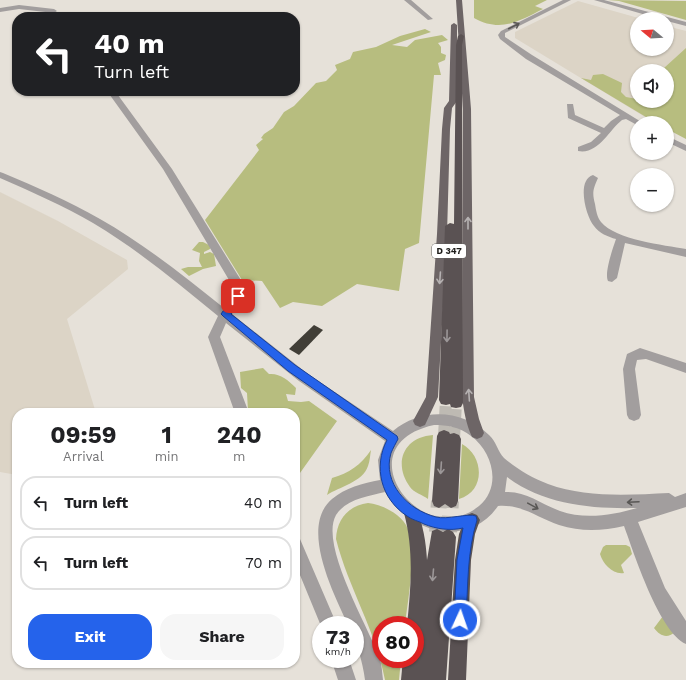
<!DOCTYPE html>
<html lang="en">
<head>
<meta charset="utf-8">
<style>
  body { margin:0; font-family:"Work Sans",sans-serif; background:#f6f6f6; color:#202124; height:100vh; display:flex; flex-direction:column; font-size:15px; white-space:nowrap }
  * { box-sizing:border-box; margin:0 }
  p { font-size:13px; color:#757577 }
  .icon { flex:none; width:22px; height:22px; fill:none; stroke:currentColor; stroke-width:2; stroke-linecap:round; stroke-linejoin:round }
  .map { position:relative; flex:1; overflow:hidden }
  .drawer { position:absolute; left:12px; top:408px; width:288px; height:260px; display:flex; flex-direction:column; background:#fff; border-radius:16px; box-shadow:0 1px 3px #0004 }
  .drawer>* { flex:none }
  .guide { position:absolute; left:12px; top:12px; width:288px; height:84px; border-radius:16px; box-shadow:0 1px 3px #0004; background:#202124; color:#fff; overflow:hidden }
  .needle { width:26px; rotate:288deg }
  .fabs { position:absolute; left:630px; top:12px; display:grid; gap:8px }
  .fabs a { display:grid; place-items:center; width:44px; height:44px; border-radius:50%; background:#fff; box-shadow:0 1px 3px #0004; font-size:20px }
  .speed { position:absolute; left:312px; top:616px; display:flex; gap:8px; font-size:20px; font-weight:700; text-align:center }
  .speed>* { display:grid; place-content:center; width:52px; height:52px; border-radius:50%; background:#fff; box-shadow:0 1px 3px #0004; line-height:1 }
  .speed small { font-size:10px; font-weight:400 }
  .speed .limit { border:6px solid #d22; background:#fff; color:#111 }
  .pin { position:absolute; display:grid; place-items:center; width:34px; height:34px; color:#fff; margin:-17px; border-radius:8px; box-shadow:0 2px 6px #0006 }
  .me { position:absolute; width:44px; margin:-22px; rotate:3deg; stroke-linejoin:round; filter:drop-shadow(0 0 3px #0008) }
  .turn { display:flex; align-items:center; gap:14px; height:84px; padding:0 16px; font-size:18px }
  .turn .icon { width:52px; height:52px; stroke-width:2.5 }
  .turn b { display:block; font-size:28px; line-height:34px }
  .eta { display:flex; justify-content:space-evenly; align-items:center; height:68px; text-align:center }
  .eta b { font-size:24px; font-weight:700; line-height:28px }
  .primary-button { display:flex; gap:8px; margin-top:auto; padding:8px 16px }
  .primary-button a { flex:1; height:46px; border-radius:16px; background:#2563eb; color:#fff; font-size:16px; font-weight:700; line-height:46px; text-align:center }
  .primary-button a+a { background:#f6f6f6; color:#202124 }
  ul { padding:0; list-style:none }
  li { display:flex; align-items:center; gap:12px; height:54px; margin:0 8px 6px; padding:0 8px; border:2px solid #e0e0e0; border-radius:16px }
  li div { flex:1 }
  li b { display:block; font-size:15px }
  li em { font-style:normal }
  .map>svg:first-child { display:block }
  .built { fill:#dcd4c6 }
  .green { fill:#b7bd7f }
  .building { fill:#413e37 }
  .lines { fill:none; stroke-linecap:round; stroke-linejoin:round }
  .highway-tunnel-far1 { stroke:#bebab3; stroke-width:12; stroke-dasharray:12 6; stroke-linecap:butt }
  .highway-tunnel { stroke:#bebab3; stroke-width:16; stroke-dasharray:16 8; stroke-linecap:butt }
  .minor { fill:#a29e9e; fill-rule:evenodd }
  .major { fill:#6d6566; fill-rule:evenodd }
  .highway { fill:#5a5253; fill-rule:evenodd }
  .oneway { stroke:#595755 }
  .oneway2 { stroke:#b6b2b2 }
  .oneway3 { stroke:#9c9798 }
  .route { fill:#2563eb; stroke:#184099 }
  .labels { text-anchor:middle; dominant-baseline:central; stroke-width:4; stroke-linejoin:round; paint-order:stroke }
  .shield { fill:#fff; stroke:#62615f; stroke-width:1 }
  .shield-label { font-size:9px; font-weight:bold; fill:#1e1d1a }
</style>
</head>
<body>
<div class="map">
<svg width="686" height="680" viewBox="0 0 686 680">
  <rect width="100%" height="100%" fill="#e6e1d9"/>
  <path class="built" d="M578,1l64,18h-5v30h30v-23l19,5v21l-19,26v-7h-30v30h17l-9,16 -130,-79v-6z
    M0,192l58,29 69,39 1,9 -61,50 29,94h-79v62l-17,-3z"/>
  <path class="green" d="M474,0h73l-12,6 8,3c-24,12 -42,24 -69,9z
    M608,0l78,1v19l-67,-19z
    M425,29l6,3 -39,13 15,2 8,-7 27,-5 6,5 -10,3 3,4v6l5,2 -1,5 -7,3 3,12h-7l-15,168 -14,6 -6,42 -42,-7 -35,22 -29,-4 -13,6 -18,-27 -20,-1 -37,-60 54,-70 -3,-5 7,-6 -2,-1 3,-4 9,-6 11,-16 10,-6 22,-23 10,-2 11,-11 -2,-5 15,-6 3,-7 23,-5 24,-11z
    M686,48v91l-19,-10v-6h-11l-75,-45 10,2 2,-5 10,-1 19,9 -1,9 5,5 11,2v2h30v-18l2,-5 -5,-10z
    M199,242h4l8,4 -1,3 -6,3v2l6,-2 4,2 2,12 -13,3 -14,7 -8,-7 7,-2h14l-3,-6 1,-8 -8,-3z
    M263,368l6,6c11,-1 19,6 27,14l-1,7 -9,-1 2,7 13,1 8,-1 28,20 -42,59v-67h-44l-3,-2 -1,-18 -6,-5 -1,-16z
    M433,435l-5,64c-5,-4 -15,-7 -18,-12 -17,-23 -7,-50 23,-52z
    M462,444c22,12 24,47 -3,55z
    M371,450c-1,5 -1,11 -3,16 -5,16 -29,21 -41,29l5,-17c17,-5 29,-13 39,-28z
    M368,503c15,1 38,14 41,29 7,26 -1,66 -4,93h-24v34h20l-2,21h-14c-9,-49 -37,-93 -49,-141 1,-20 12,-33 32,-36z
    M606,545h20l4,2 2,7 -11,11 3,8c-11,2 -21,-9 -24,-19l3,-7z
    M663,616l12,16c-8,7 -15,4 -21,-4z"/>
  <path class="building" d="M314,325l9,5 -24,25 -10,-6z"/>
  <g class="lines">
    <path class="highway-tunnel-far1" d="M444,436l2,-36
      M454,439l2,-36"/>
    <path class="highway-tunnel" d="M437,532l2,-31
      M449,532l2,-31"/>
    <path class="minor" d="M404,0h7l22,19 -5,1z
      M563,0h8l-66,33v4l27,18 111,68h-6v2l-11,-6 -4,1c-13,10 -24,35 -44,31v-4l13,-5 10,-9 -33,-15 -1,-14h6l2,11 29,13 7,-7 9,-6 -94,-56 -26,-20 -2,-4 3,-4z
      M594,0h10l82,22v4l-19,-5v-2h-7z
      M19,5l35,4 3,2 -3,2 -35,-4 -19,3v-4z
      M107,91h8l57,78 72,116v11l-12,18 76,60 85,57c28,-24 70,-22 96,4 7,6 9,17 15,23 13,11 28,20 44,26 38,14 81,11 121,9l6,4 11,-4v14l-48,15 27,66 21,33v23c-27,-12 -52,-91 -62,-118 -22,5 -43,6 -65,-1 -21,-7 -37,-21 -61,-19 -29,43 -90,27 -113,-14 -16,4 -39,7 -49,23 -17,30 33,113 44,144 2,7 2,14 3,21h-18c-2,-19 -10,-36 -10,-55h-7c-14,-31 -49,-98 -16,-126 13,-11 31,-16 48,-19l-2,-20 7,-19 -86,-60 -73,-58 -6,14 29,76h-14l-27,-76 10,-21c-40,-33 -80,-66 -125,-93 -29,-17 -61,-31 -93,-45v-6l3,1c33,14 66,28 97,46 44,25 84,57 124,89l8,-12v-11l-69,-116zM434,425c13,0 26,2 37,11 22,16 31,51 8,70 -58,47 -137,-61 -45,-81zM507,477c37,28 85,32 130,31 -24,7 -52,12 -77,3 -19,-7 -34,-20 -55,-19z
      M667,136l19,9v6l-19,-9z
      M593,175l5,3c-5,11 -6,15 -3,26 1,6 2,13 6,18 15,18 63,23 85,27v8l-61,-14 -8,35 -5,4 -4,-1c-4,-8 5,-33 8,-42 -8,-2 -17,-6 -22,-13 -8,-9 -18,-46 -1,-51z
      M640,348l46,15v10l-40,-14 -9,1 -2,9 6,46 -2,4 -5,2 -5,-2 -2,-4 -4,-46 4,-15z
      M295,536l5,3 37,86 -16,1 -26,-63z
      M331,659h18l7,21h-18z"/>
    <path class="major" d="M456,0h6l9,109 3,288 5,22 5,14 -2,4 -5,2 -5,-2c-6,-13 -8,-26 -10,-40l1,-288z
      M454,23l3,2v76l-5,7 -2,21 -3,105 -9,163 -13,28 -5,2 -5,-2 -2,-4 13,-24 11,-163 5,-105 2,-21 5,-7 2,-76z"/>
    <path class="highway" d="M461,34l3,2 -2,9 1,358 -2,4 -5,1 -5,-1 -1,-3 -4,1 -5,-1 -2,-4 6,-174 5,-3 4,1 2,-179 2,-9z
      M444,430l5,2 1,2 4,-1 5,2 2,4 -3,62 -2,5 -5,2 -6,-4 -6,4 -5,-2 -2,-5 5,-65 2,-4z
      M411,506l5,2c7,16 10,34 11,52l5,-29 5,-2 6,3 5,-3 5,3 3,5 -10,143h-45l2,-21h12v-7l3,1 2,-17 -5,1v-12h-8c4,-38 7,-75 -3,-112l2,-5z
      M472,513l5,2 3,5 -5,14 -4,26 -5,120h-18l7,-120 4,-26 8,-19z"/>
  </g>
  <defs><path id="oneway-shaft" d="M-6 0H5M1.5-3L5.5 0L1.5 3" fill="none" stroke-width="1.6" stroke-linecap="round" stroke-linejoin="round"/></defs>
  <g class="oneway">
    <use href="#oneway-shaft" transform="translate(514 26) rotate(-27)"/>
    <use href="#oneway-shaft" transform="translate(633 502) rotate(177)"/>
    <use href="#oneway-shaft" transform="translate(533 506) rotate(29)"/>
  </g>
  <g class="oneway2">
    <use href="#oneway-shaft" transform="translate(468 223) rotate(-90)"/>
    <use href="#oneway-shaft" transform="translate(440 278) rotate(94)"/>
    <use href="#oneway-shaft" transform="translate(469 395) rotate(-94)"/>
  </g>
  <g class="oneway3">
    <use href="#oneway-shaft" transform="translate(447 336) rotate(91)"/>
    <use href="#oneway-shaft" transform="translate(441 468) rotate(94)"/>
    <use href="#oneway-shaft" transform="translate(433 575) rotate(95)"/>
  </g>
  <path class="route" d="M238,293l4,3 -11,18 64,51 102,71 1,3c-2,4 -5,9 -7,14 -9,30 17,57 45,64 11,3 32,-4 40,-1l1,4c-10,32 -9,66 -11,100l-2,4 -4,2 -4,-2 -2,-4 3,-60 6,-32c-13,3 -27,1 -39,-4 -5,-3 -12,-4 -17,-8 -26,-17 -34,-49 -20,-76l-99,-69 -65,-55 -2,-2 14,-20z"/>
  <g class="labels">
    <rect class="shield" x="432" y="244" width="34" height="14" rx="3"/>
    <g class="shield-label">
      <text x="449" y="251">D 347</text>
    </g>
  </g>
</svg>
<div class="fabs">
<a><svg class="needle" viewBox="-14 -14 28 28"><path d="M0-13l5 13h-10z" fill="#e53935"/><path d="M0 13l5-13h-10z" fill="#757577"/></svg></a>
<a><svg class="icon" aria-label="sound" viewBox="0 0 24 24"><path d="M4 9h4l5-4v14l-5-4H4zM17 9q2 3 0 6"/></svg></a>
<a>+</a>
<a>−</a>
</div>
<div class="speed"><div>73<small>km/h</small></div><div class="limit">80</div></div>
<div class="pin" style="left:238px;top:296px;background:#d93025"><svg class="icon" aria-label="arrive" viewBox="0 0 24 24"><path d="M6 21V4h12l-3 4 3 4H6"/></svg></div>
<svg class="me" style="left:460px;top:620px" viewBox="-20 -20 40 40"><circle r="17" fill="#2563eb" stroke="#fff" stroke-width="3"/><path d="M0-11L8 9 0 5-8 9z" fill="#fff"/></svg>
<div class="guide">
<div class="turn"><svg class="icon" aria-label="left" viewBox="0 0 24 24"><path d="M17 20v-9H6M10 6l-5 5 5 5"/></svg><div><b>40 m</b>Turn left</div></div>
</div>
<section class="drawer">
<div class="eta">
<div><b>09:59</b><p>Arrival</p></div>
<div><b>1</b><p>min</p></div>
<div><b>240</b><p>m</p></div>
</div>
<ul>
<li><svg class="icon" aria-label="left" viewBox="0 0 24 24"><path d="M17 20v-9H6M10 6l-5 5 5 5"/></svg><div><b>Turn left</b></div><em>40 m</em></li>
<li><svg class="icon" aria-label="left" viewBox="0 0 24 24"><path d="M17 20v-9H6M10 6l-5 5 5 5"/></svg><div><b>Turn left</b></div><em>70 m</em></li>
</ul>
<div class="primary-button"><a>Exit</a><a>Share</a></div>
</section>
</div>
</body>
</html>
